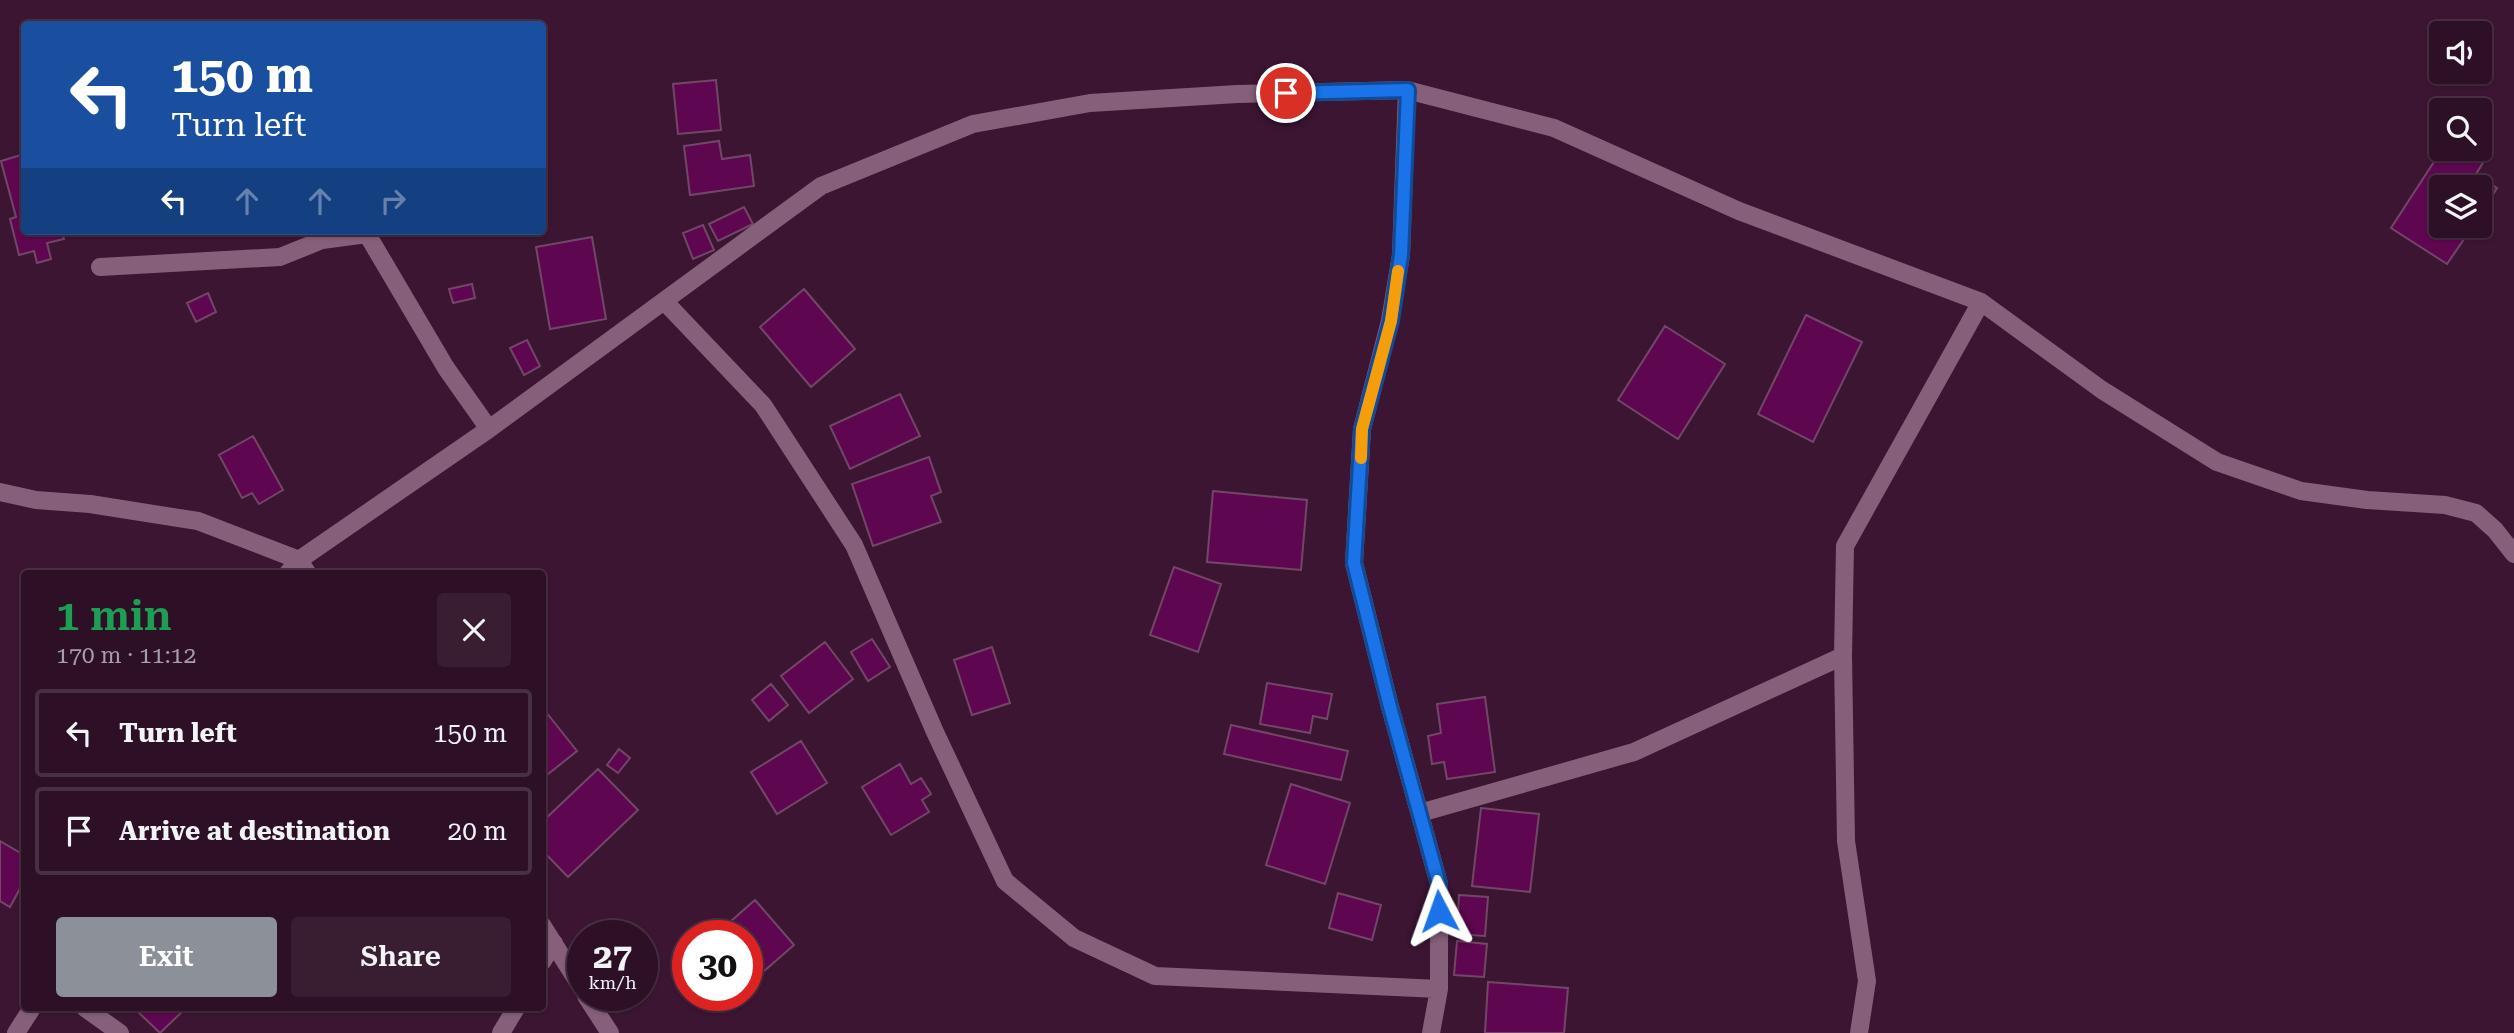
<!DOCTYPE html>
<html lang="en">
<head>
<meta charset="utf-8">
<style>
  body { margin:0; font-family:"Roboto Serif",serif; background:#391e32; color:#f1f3f6; height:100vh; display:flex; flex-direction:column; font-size:26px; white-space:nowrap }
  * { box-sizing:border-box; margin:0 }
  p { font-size:23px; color:#a79da7 }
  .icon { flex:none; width:38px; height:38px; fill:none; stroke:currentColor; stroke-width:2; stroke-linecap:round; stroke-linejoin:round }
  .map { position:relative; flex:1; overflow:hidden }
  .panel { position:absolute; left:21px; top:570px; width:525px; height:441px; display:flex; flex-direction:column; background:#2d1026; border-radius:7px; box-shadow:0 2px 5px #0004,0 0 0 2px #483043 }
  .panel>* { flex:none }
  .banner { position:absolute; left:21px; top:21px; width:525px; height:214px; border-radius:7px; box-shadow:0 2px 5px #0004,0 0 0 2px #483043; background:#1a4fa0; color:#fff; overflow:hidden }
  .fabs { position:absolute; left:2429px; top:21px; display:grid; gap:14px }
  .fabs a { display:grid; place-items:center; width:63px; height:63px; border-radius:7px; background:#2d1026; box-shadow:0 2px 5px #0004,0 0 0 2px #483043; font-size:35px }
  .speed { position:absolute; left:567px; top:920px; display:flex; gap:14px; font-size:35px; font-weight:700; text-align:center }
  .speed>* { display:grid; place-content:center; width:91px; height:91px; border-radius:50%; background:#2d1026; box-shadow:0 2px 5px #0004,0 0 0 2px #483043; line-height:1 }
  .speed small { font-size:18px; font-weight:400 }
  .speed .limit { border:10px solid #d22; background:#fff; color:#111 }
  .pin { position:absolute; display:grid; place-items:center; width:60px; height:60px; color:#fff; margin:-30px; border:4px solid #fff; border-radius:50%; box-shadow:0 2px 7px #0007 }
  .me { position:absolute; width:77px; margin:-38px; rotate:356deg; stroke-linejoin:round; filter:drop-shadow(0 0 5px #0008) }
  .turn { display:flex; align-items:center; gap:24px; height:147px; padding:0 35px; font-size:32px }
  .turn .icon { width:91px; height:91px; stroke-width:2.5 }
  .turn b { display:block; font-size:49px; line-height:60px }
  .lanes { display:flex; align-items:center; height:66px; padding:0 35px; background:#0003; justify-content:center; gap:35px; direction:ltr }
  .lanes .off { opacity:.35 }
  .round { display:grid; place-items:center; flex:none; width:74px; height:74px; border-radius:7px; background:#391e32 }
  .headline { display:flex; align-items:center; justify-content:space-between; height:119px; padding:0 35px }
  h1 { font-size:42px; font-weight:600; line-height:52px; color:#1e9e55 }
  .action { display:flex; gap:14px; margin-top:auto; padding:14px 35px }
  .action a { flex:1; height:80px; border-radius:7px; background:#8c9099; color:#fff; font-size:28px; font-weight:600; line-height:80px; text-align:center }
  .action a+a { background:#391e32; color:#f1f3f6 }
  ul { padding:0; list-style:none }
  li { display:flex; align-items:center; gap:21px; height:88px; margin:0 14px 10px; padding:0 21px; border:4px solid #483043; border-radius:7px }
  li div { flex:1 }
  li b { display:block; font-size:26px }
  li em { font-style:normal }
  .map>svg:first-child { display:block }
  .building { fill:#5f0650; stroke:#724667; stroke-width:2 }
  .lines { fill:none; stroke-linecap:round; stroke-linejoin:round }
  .street { stroke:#86607b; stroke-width:18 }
  .route-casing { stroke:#114b97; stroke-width:18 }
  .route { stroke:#1a73e8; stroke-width:12 }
  .slow { stroke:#f59e0b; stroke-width:12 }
</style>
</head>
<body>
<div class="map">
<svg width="2514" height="1033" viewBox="0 0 2514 1033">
  <rect width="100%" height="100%" fill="#3c1533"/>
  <path class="building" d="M716,80l5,50 -43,4 -5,-50z
    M719,141l3,18 28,-4 4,31 -64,9 -6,-49z
    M2457,149h8l19,12 -8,13 21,14 -17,27v-28h-39v39h32l-26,38 -56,-36 50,-77 10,6z
    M24,154v77h38l2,8 -17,4 4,16 -14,4 -3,-12 -15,4 -9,-36 6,-2 -15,-56z
    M744,207l9,17 -35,17 -9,-17z
    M703,225l11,25 -21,9 -10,-26z
    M592,237l14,82 -56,10 -14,-82z
    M472,284l3,14 -22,5 -4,-14z
    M804,289l51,60 -44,38 -51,-60z
    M208,293l8,19 -20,10 -9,-19z
    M1806,315l56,27 -49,100 -55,-28z
    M1665,326l60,38 -47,75 -60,-39z
    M527,340l13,26 -16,9 -14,-27z
    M900,394l20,42 -70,33 -20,-43z
    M253,436l30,54 -24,14 -7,-11 -10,5 -23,-43z
    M929,457l12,35 -10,4 10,26 -68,24 -21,-62z
    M1213,491l94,9 -6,70 -94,-8z
    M1174,567l47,17 -23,68 -48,-17z
    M872,639l18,28 -22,14 -17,-29z
    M825,642l28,37 -44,34 -28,-37z
    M992,647l18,56 -38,12 -18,-55z
    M1267,683l65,11 -5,25 -14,-3 -3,17 -50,-9z
    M771,684l17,21 -19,16 -17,-21z
    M1485,697l10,75 -48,7 -3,-17 -12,2 -4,-28 13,-3 -4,-29z
    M542,707l35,44 -35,28z
    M1231,725l117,26 -7,29 -117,-26z
    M801,741l26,42 -50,31 -26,-42z
    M619,749l11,9 -12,15 -11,-8z
    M900,764l11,20 10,-6 10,16 -9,6 7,12 -38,23 -29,-48z
    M598,769l40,41 -70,67 -26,-27v-28z
    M1291,784l59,19 -25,81 -59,-19z
    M1481,808l58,6 -9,78 -58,-6z
    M0,841l24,14v26l-14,26 -10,-6z
    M1338,893l43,12 -9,35 -43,-12z
    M1459,895l29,2 -3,39 -28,-2z
    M755,900l39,45 -47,41v-50h-33z
    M1457,941l30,3 -3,33 -30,-2z
    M1488,982l80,6 -4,45h-79z
    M711,996h25l-14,12z
    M134,1008h52l-26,25z"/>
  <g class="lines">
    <path class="street" d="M1407,90l-6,165 -11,66 -28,108 -8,134 35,140 50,181v105l-8,44
      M100,267l180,-10 42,-17 45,-6 79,134 43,61
      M665,302l98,103 91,140 81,187 70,149 69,57 81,38 284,13
      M0,492l36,8 54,4 108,17 101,39 9,14
      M287,574l12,-14 190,-131 332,-243 152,-62 117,-21 147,-9 170,-4 147,38 185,83 242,91 121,88 115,72 84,29 66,9 78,5 31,8 19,17 19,24
      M1420,813l214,-61 209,-96
      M542,925l41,65
      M542,962l12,-19
      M586,996l24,37
      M85,1008l35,25
      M16,1033l16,-25
      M501,1033l15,-25
      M1859,1033l8,-52 -21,-140 -3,-185 2,-110 136,-244"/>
  </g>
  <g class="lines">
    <g class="route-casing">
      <path id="route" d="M1286,93l122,-3 -7,165 -10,66 -29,108 -8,134 35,140 50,181v27"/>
    </g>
    <use href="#route" class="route"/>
    <path class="slow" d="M1361,458l1,-29 29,-108 7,-50"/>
  </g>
</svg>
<div class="fabs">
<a><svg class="icon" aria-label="sound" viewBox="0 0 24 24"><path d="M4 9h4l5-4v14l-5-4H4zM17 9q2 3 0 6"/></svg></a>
<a><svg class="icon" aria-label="search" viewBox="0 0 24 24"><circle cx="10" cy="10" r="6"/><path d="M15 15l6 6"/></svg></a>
<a><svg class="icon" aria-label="layers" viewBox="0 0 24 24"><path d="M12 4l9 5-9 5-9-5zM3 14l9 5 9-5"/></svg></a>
</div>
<div class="speed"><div>27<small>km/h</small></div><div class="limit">30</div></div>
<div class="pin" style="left:1286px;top:93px;background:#d93025"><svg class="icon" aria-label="arrive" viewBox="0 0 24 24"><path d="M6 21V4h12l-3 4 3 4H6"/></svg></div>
<svg class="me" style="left:1439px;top:911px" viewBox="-20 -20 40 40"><path d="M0-17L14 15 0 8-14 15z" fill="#1a73e8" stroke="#fff" stroke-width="4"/></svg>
<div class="banner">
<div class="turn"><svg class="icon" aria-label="left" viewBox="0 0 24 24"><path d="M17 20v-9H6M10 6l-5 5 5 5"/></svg><div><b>150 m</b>Turn left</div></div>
<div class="lanes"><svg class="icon" aria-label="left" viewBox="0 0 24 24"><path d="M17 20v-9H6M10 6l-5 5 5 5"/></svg><svg class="icon off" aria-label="ahead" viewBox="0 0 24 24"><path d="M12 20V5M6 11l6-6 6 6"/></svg><svg class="icon off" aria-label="ahead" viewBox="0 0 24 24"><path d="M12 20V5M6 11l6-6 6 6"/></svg><svg class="icon off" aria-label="right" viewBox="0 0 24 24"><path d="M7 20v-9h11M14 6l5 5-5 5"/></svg></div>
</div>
<section class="panel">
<div class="headline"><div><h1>1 min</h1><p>170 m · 11:12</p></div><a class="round"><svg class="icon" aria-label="close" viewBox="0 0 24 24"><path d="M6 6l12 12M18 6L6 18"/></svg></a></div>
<ul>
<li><svg class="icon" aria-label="left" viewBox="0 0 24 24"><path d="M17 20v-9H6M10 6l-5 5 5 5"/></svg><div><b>Turn left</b></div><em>150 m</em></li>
<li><svg class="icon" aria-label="arrive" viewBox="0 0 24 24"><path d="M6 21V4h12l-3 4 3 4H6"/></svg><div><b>Arrive at destination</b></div><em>20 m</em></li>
</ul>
<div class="action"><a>Exit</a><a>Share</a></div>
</section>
</div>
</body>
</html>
